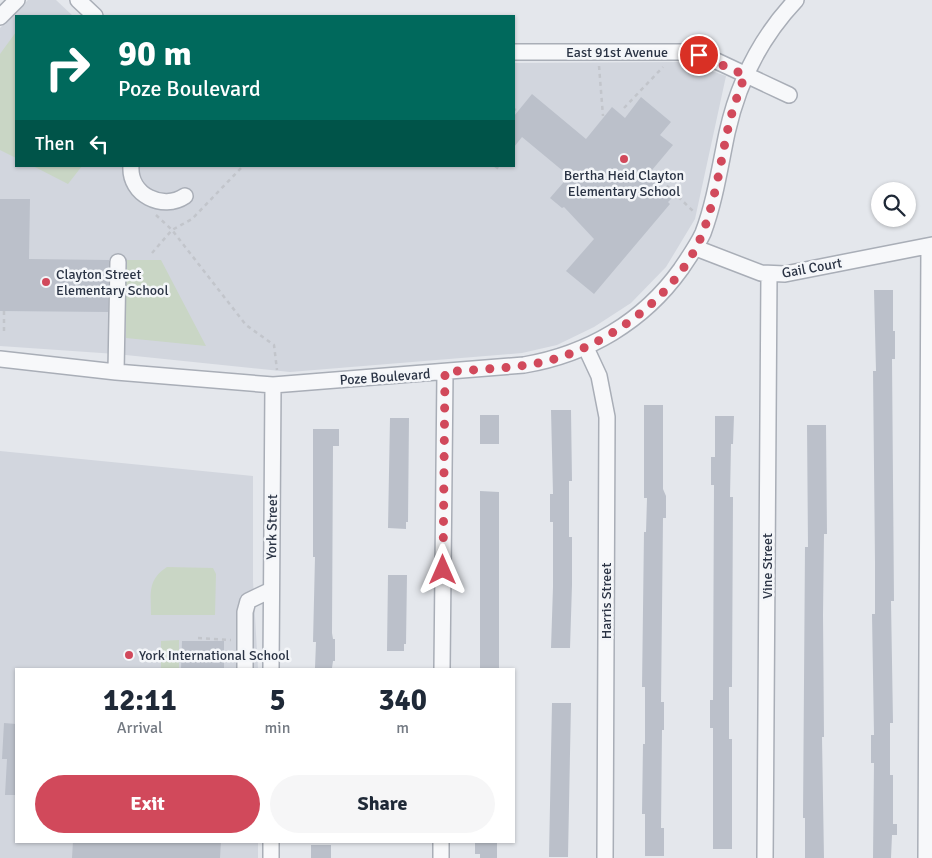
<!DOCTYPE html>
<html lang="en">
<head>
<meta charset="utf-8">
<style>
  body { margin:0; font-family:Signika,sans-serif; background:#f6f6f7; color:#1f2937; height:100vh; display:flex; flex-direction:column; font-size:19px; white-space:nowrap }
  * { box-sizing:border-box; margin:0 }
  p { font-size:16px; color:#747a83 }
  .icon { flex:none; width:28px; height:28px; fill:none; stroke:currentColor; stroke-width:2; stroke-linecap:round; stroke-linejoin:round }
  .map { position:relative; flex:1; overflow:hidden }
  .panel { position:absolute; left:15px; top:668px; width:500px; height:175px; display:flex; flex-direction:column; background:#fff; border-radius:0px; box-shadow:0 1px 4px #0004 }
  .panel>* { flex:none }
  .top-card { position:absolute; left:15px; top:15px; width:500px; height:152px; border-radius:0px; box-shadow:0 1px 4px #0004; background:#00695c; color:#fff; overflow:hidden }
  .controls { position:absolute; left:871px; top:182px; display:grid; gap:10px }
  .controls a { display:grid; place-items:center; width:45px; height:45px; border-radius:50%; background:#fff; box-shadow:0 1px 4px #0004; font-size:25px }
  .pin { position:absolute; display:grid; place-items:center; width:42px; height:42px; color:#fff; margin:-21px; border:2px solid #fff; border-radius:50%; box-shadow:0 1px 5px #0007 }
  .me { position:absolute; width:55px; margin:-28px; rotate:0deg; stroke-linejoin:round; filter:drop-shadow(0 0 4px #0008) }
  .turn { display:flex; align-items:center; gap:18px; height:105px; padding:0 20px; font-size:22px }
  .turn .icon { width:65px; height:65px; stroke-width:2.5 }
  .turn b { display:block; font-size:35px; line-height:42px }
  .then { display:flex; align-items:center; height:48px; padding:0 20px; background:#0003; gap:10px; font-size:19px }
  .eta { display:flex; justify-content:space-evenly; align-items:center; height:85px; text-align:center }
  .eta b { font-size:30px; font-weight:700; line-height:35px }
  .primary-button { display:flex; gap:10px; margin-top:auto; padding:10px 20px }
  .primary-button a { flex:1; height:58px; border-radius:30px; background:#d1495b; color:#fff; font-size:20px; font-weight:700; line-height:58px; text-align:center }
  .primary-button a+a { background:#f6f6f7; color:#1f2937 }
  .map>svg:first-child { display:block }
  .built { fill:#d2d6de }
  .green { fill:#c9d6c5 }
  .building { fill:#bbc0ca }
  .lines { fill:none; stroke-linecap:round; stroke-linejoin:round }
  .minor-casing { stroke:#a9aeb7; stroke-width:18 }
  .path { stroke:#c2c5cb; stroke-width:2.5; stroke-dasharray:4 4; stroke-linecap:butt }
  .minor { stroke:#f7f8fa; stroke-width:15 }
  .route { stroke:#d1495b; stroke-width:9; stroke-dasharray:0 16.2 }
  .poi-dot { fill:#d1495b; stroke:#f4f6f9; stroke-width:2 }
  .labels { text-anchor:middle; dominant-baseline:central; stroke-width:5; stroke-linejoin:round; paint-order:stroke }
  .street-label { font-size:14px; fill:#2b3445; stroke:#f4f6f9 }
  .poi-label { font-size:14px; fill:#2b3445; stroke:#f4f6f9; text-anchor:start }
</style>
</head>
<body>
<div class="map">
<svg width="932" height="858" viewBox="0 0 932 858">
  <rect width="100%" height="100%" fill="#e4e7ec"/>
  <path class="built" d="M28,0h28l17,16h-57v150h498v-103l173,-1 39,14 -31,143 -29,48 -35,36 -37,24 -37,18 -35,8 -232,19 -174,-18 -116,-8v-318z
    M0,451l253,25v105l5,88h-242v172h242v17h-258z"/>
  <path class="green" d="M16,32v126l-16,-8v-96z
    M33,166h49l-14,18z
    M126,260h35l45,86 -80,-8z
    M167,567l46,1 3,6 -1,41h-64c0,-21 -4,-35 16,-48z
    M179,640v29h-18v-28z"/>
  <path class="building" d="M532,94l54,45 26,-32 13,11 16,-21 30,25 -11,13 13,10 -26,31 26,21 -5,5 2,2 -76,90 -28,-23 28,-32 -30,-32 -2,1 -12,-10 19,-22 -47,-39 -8,10v-31z
    M0,199h30l-1,60 80,1 -1,52 -108,-1z
    M874,290h19v41h2v28h-3l2,242h-3l2,122h-3v52h3v49h4v11h-5l-1,23h-18l1,-95h-3v-28h3l-2,-121h3v-53l-2,-190h3z
    M644,405h19v84l3,7v22h-3l-2,184h3v28h-2l-1,98h3v28h-19v-42h-3l1,-70h2v-57h-3l2,-155h2l1,-34h-3z
    M551,410h20l1,71h-3v56h3v48l-2,63h-19l2,-61v-65h-3v-28h3z
    M480,415h19v29h-19z
    M715,416h19l-1,28h-2l-1,53h3l-1,190h-3v52h3v110h-19v-121h-3v-28h3l1,-215h-3v-28h4z
    M390,418h19l-1,104h-2v7l-18,-1z
    M807,425h19l1,109h-3l-1,81 1,122h-2l2,121h-19v-40h-2l2,-271h3z
    M313,429h26v17h-6l-1,187 1,6h2v22h-2l-1,7h-17l1,-26h-3l2,-85h-2z
    M480,491l19,1v177h-19z
    M388,575h19l-1,69h-2v7h-17z
    M182,641h42v28h-43z
    M552,703h19l-3,154h-19z
    M4,723l12,1v71h-11l2,-36h-5z
    M73,841h148l-1,17h-148z
    M475,841h22v17h-17v-4h-5z
    M311,845h20v13h-20z"/>
  <g class="lines">
    <g class="minor-casing">
      <path id="minor" d="M78,0l17,16
        M0,17l17,-17
        M514,52h175l21,6 79,37
        M131,166c-2,29 32,45 54,30
        M696,248l65,25 24,1 147,-29
        M586,348l13,28 8,41 -2,441
        M0,359l116,13 157,13 251,-20c64,-11 119,-43 157,-96 8,-12 16,-23 22,-36 12,-32 17,-67 24,-100 11,-50 33,-95 69,-133
        M116,372l2,-110
        M245,669v-57l3,-11 23,-11
        M271,669l2,-284
        M442,669l3,-297
        M271,841v17
        M441,858v-17
        M765,858l4,-584
        M926,858l3,-612"/>
    </g>
    <path class="path" d="M599,66l4,50
      M624,108l39,-41
      M514,109l2,1
      M495,166l4,3
      M661,180l32,31
      M156,215l16,15 74,95 28,20 3,25
      M152,253l20,-23 20,-11 51,-53
      M4,311v24
      M198,638l33,2"/>
    <use href="#minor" class="minor"/>
  </g>
  <g class="lines">
    <path class="route" d="M443,570l2,-198c32,-3 66,-3 98,-10 64,-15 136,-67 160,-130 12,-32 17,-66 24,-99 4,-20 11,-39 18,-58l-46,-20"/>
  </g>
  <g class="poi-dot">
    <circle cx="624" cy="159" r="5"/>
    <circle cx="46" cy="282" r="5"/>
    <circle cx="129" cy="655" r="5"/>
  </g>
  <g class="labels">
    <g class="street-label">
      <text x="617" y="52">East 91st Avenue</text>
      <text transform="translate(812 268) rotate(-10)">Gail Court</text>
      <text transform="translate(385 377) rotate(-4)">Poze Boulevard</text>
      <text transform="translate(272 527) rotate(-89)">York Street</text>
      <text transform="translate(767 566) rotate(-90)">Vine Street</text>
      <text transform="translate(606 601) rotate(-90)">Harris Street</text>
    </g>
    <g class="poi-label">
      <text x="624" y="175" text-anchor="middle">Bertha Heid Clayton<tspan x="624" dy="16">Elementary School</tspan></text>
      <text x="56" y="274">Clayton Street<tspan x="56" dy="16">Elementary School</tspan></text>
      <text x="139" y="655">York International School</text>
    </g>
  </g>
</svg>
<div class="controls">
<a><svg class="icon" aria-label="search" viewBox="0 0 24 24"><circle cx="10" cy="10" r="6"/><path d="M15 15l6 6"/></svg></a>
</div>
<div class="pin" style="left:699px;top:55px;background:#d93025"><svg class="icon" aria-label="arrive" viewBox="0 0 24 24"><path d="M6 21V4h12l-3 4 3 4H6"/></svg></div>
<svg class="me" style="left:443px;top:570px" viewBox="-20 -20 40 40"><path d="M0-17L14 15 0 8-14 15z" fill="#d1495b" stroke="#fff" stroke-width="4"/></svg>
<div class="top-card">
<div class="turn"><svg class="icon" aria-label="right" viewBox="0 0 24 24"><path d="M7 20v-9h11M14 6l5 5-5 5"/></svg><div><b>90 m</b>Poze Boulevard</div></div>
<div class="then">Then<svg class="icon" aria-label="left" viewBox="0 0 24 24"><path d="M17 20v-9H6M10 6l-5 5 5 5"/></svg></div>
</div>
<section class="panel">
<div class="eta">
<div><b>12:11</b><p>Arrival</p></div>
<div><b>5</b><p>min</p></div>
<div><b>340</b><p>m</p></div>
</div>
<div class="primary-button"><a>Exit</a><a>Share</a></div>
</section>
</div>
</body>
</html>
